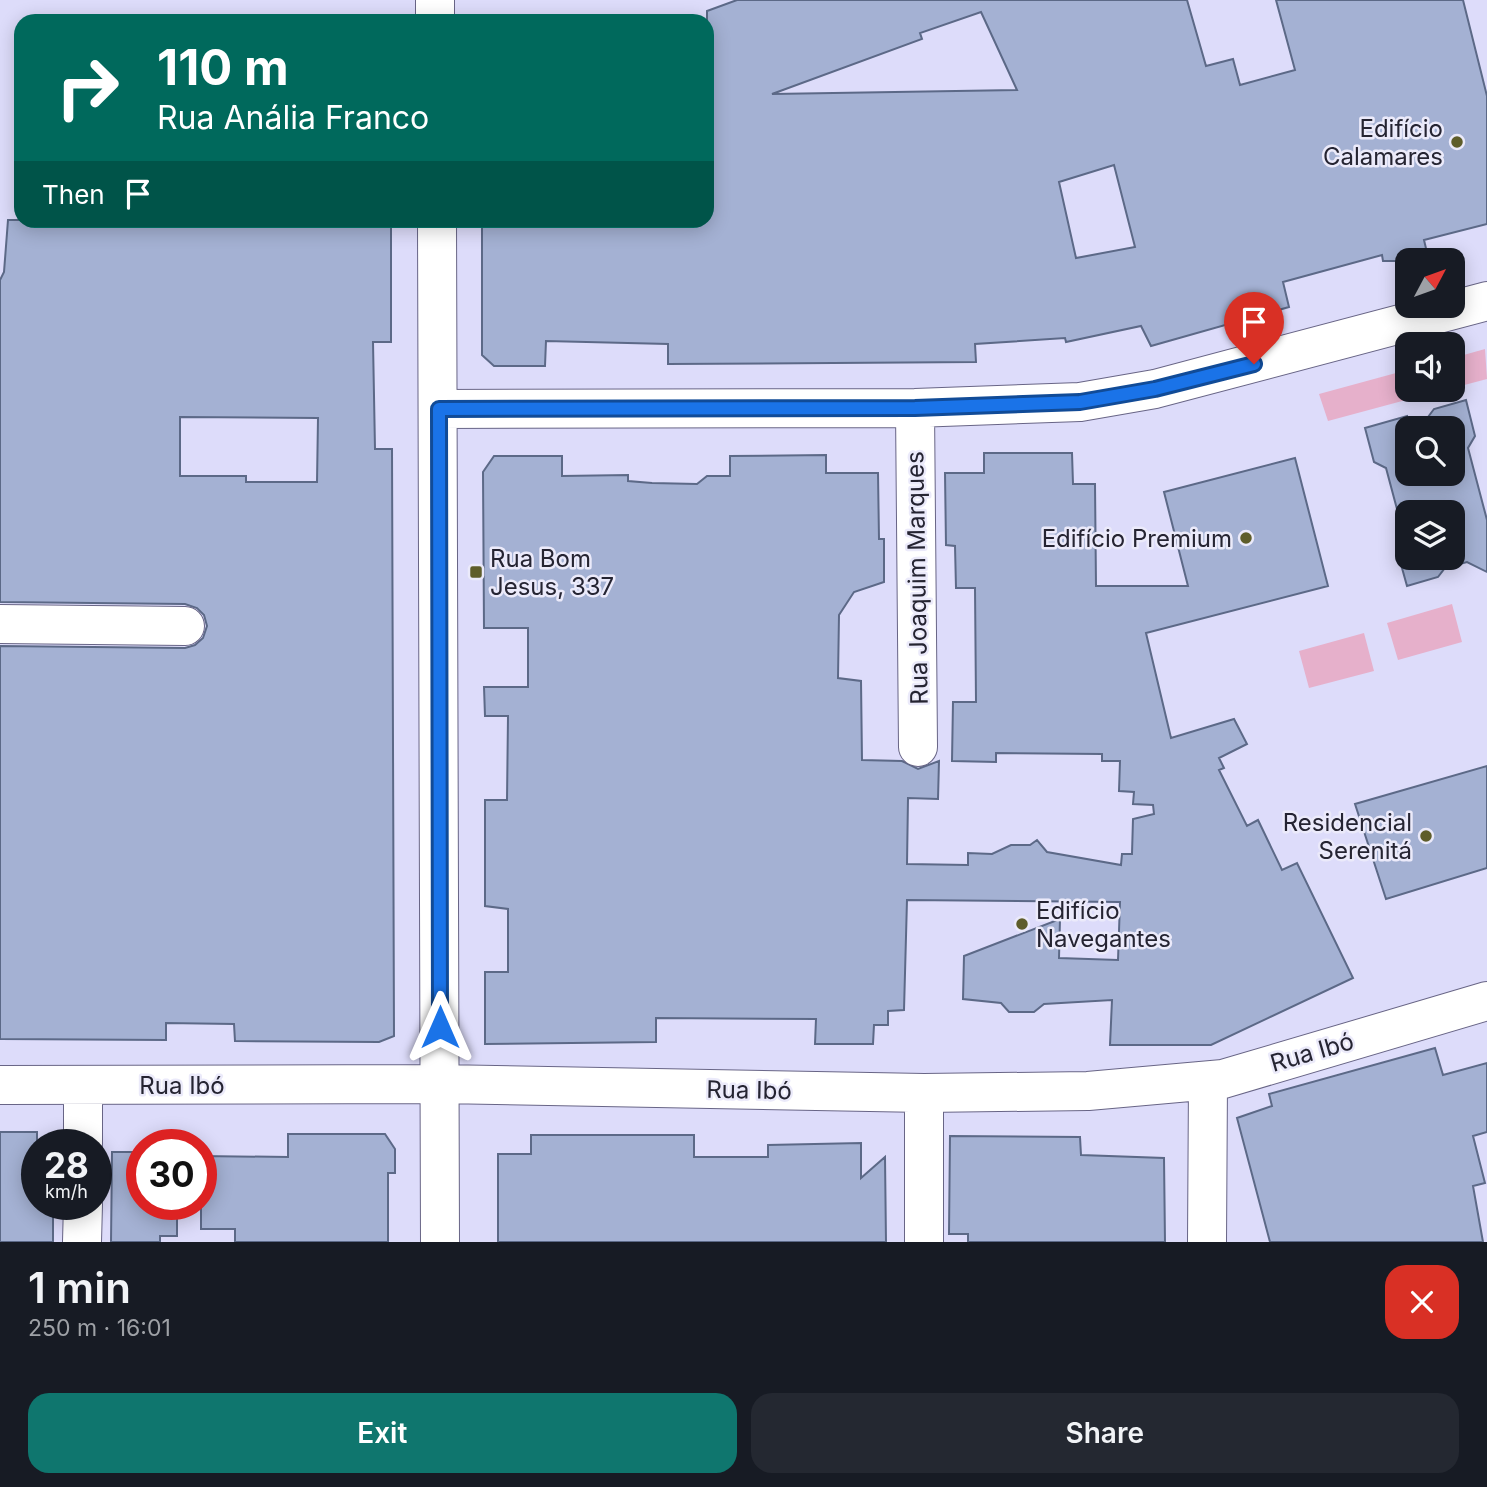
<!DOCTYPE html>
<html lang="en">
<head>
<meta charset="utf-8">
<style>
  body { margin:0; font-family:Inter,sans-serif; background:#242831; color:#f1f3f6; height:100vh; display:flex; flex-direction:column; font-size:26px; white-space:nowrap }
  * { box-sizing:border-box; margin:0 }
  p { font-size:23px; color:#9ea1a6 }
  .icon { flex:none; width:38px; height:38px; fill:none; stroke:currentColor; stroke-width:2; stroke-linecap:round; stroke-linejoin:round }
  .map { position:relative; height:1242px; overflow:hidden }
  .panel { display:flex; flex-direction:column; background:#171b24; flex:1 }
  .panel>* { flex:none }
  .banner { position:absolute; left:14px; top:14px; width:700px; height:214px; border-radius:21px; box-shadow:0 4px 18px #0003; background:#00695c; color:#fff; overflow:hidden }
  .needle { width:46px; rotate:49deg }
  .buttons { position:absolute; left:1395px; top:248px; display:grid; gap:14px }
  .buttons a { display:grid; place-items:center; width:70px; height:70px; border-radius:14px; background:#171b24; box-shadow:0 4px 18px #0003; font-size:35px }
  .speed { position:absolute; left:21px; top:1129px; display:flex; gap:14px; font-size:35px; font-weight:700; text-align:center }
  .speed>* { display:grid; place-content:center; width:91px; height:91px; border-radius:50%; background:#171b24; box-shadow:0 4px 18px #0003; line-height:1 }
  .speed small { font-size:18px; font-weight:400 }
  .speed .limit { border:10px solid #d22; background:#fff; color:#111 }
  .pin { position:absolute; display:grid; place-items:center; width:60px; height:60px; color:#fff; margin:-72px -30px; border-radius:50% 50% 50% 0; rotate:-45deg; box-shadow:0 0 7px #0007 }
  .pin .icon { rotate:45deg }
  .me { position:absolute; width:77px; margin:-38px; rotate:0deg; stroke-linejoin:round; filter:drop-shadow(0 0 5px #0008) }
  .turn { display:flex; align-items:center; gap:24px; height:147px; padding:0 28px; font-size:32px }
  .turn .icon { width:91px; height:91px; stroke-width:2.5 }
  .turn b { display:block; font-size:49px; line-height:60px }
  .then { display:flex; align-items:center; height:66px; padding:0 28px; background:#0003; gap:14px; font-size:26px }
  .round { display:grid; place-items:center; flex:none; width:74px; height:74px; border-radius:21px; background:#242831 }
  .overview { display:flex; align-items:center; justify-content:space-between; height:119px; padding:0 28px }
  h1 { font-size:42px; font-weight:600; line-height:52px }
  .button { display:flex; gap:14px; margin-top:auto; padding:14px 28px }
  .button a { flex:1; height:80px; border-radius:21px; background:#0f766e; color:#fff; font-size:28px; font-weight:600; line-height:80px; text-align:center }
  .button a+a { background:#242831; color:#f1f3f6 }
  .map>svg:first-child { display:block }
  .green { fill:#e6b0cb }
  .building { fill:#a4b1d3; stroke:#5c6987; stroke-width:2; fill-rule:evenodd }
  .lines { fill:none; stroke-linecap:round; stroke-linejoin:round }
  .street-casing { stroke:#686586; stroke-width:40 }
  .street { stroke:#fff; stroke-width:38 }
  .route-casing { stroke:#114b97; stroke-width:18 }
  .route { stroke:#1a73e8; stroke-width:12 }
  .poi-dot { fill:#5e5d2a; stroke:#ebeafa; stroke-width:2.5 }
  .labels { text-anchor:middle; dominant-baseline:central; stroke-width:5; stroke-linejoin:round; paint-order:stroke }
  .poi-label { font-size:24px; fill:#252432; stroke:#ebeafa; text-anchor:end }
  .street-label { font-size:24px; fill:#252432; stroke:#ebeafa }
</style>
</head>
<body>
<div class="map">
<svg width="1487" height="1242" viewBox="0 0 1487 1242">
  <rect width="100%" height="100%" fill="#dddcfa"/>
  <path class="green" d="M1485,349l2,30 -34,9v-30z
    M1407,370v20h36l-115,31 -9,-27z
    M1452,604l10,38 -64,18 -11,-37z
    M1364,633l10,38 -65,17 -10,-37z"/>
  <path class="building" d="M737,0h450l19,66 27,-7 7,26 55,-15 -19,-70h187l24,96v128l-63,16 5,21h-46l-1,-6 -99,27 6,25 -138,39 -10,-20 -75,16 -1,-4 -90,6 1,18 -308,2v-20l-122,-3 -1,25h-51l-12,-11v-135h225v-209zM981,12l36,78 -245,4 150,-55 -2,-6zM1114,165l21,82 -59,11 -17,-76z
    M8,220h383v122h-18l2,107h17l2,587 -15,6 -144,-1 -1,-17 -68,-1v17l-166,-1v-393l185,2 10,-3 8,-7 4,-12 -3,-11 -7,-7 -12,-4 -185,-2v-322l4,-8zM180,417l138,1 -1,64h-71v-6h-66z
    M1466,400l9,36 -7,12 19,72v52l-20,-10 -22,6 -7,9 -31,9 -10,-36 8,-11 -19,-71 -12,-6 -9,-34 42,-12v7l21,-6 6,-8zM1407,429h45v45h-45zM1407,513h45v45h-45z
    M984,453h88l1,31h22l1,102h92l-24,-94 131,-34 33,128 -182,47 25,105 63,-19 13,25 -28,14 5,10 -5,2 28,56 11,-6 24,50 15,-7 56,115 -142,67h-101l2,-45 -68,4 -10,8h-25l-8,-9 -38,-4 1,-43 96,-37 -1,39 59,2 2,-58 -213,-2 -3,110 -16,1v14h-14l-1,19h-58l1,-25 -160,-1v24l-171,2v-72h23v-63l-23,-3v-106h22l1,-84h-23l-1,-29h44v-59h-44l-1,-156 11,-16h68v20l66,-1v6l24,2 45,1 10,-8h23v-20l96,-1v18h52l1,66h5v43l-30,10 -15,23 -1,63 23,3 1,79 40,1 16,8 21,-8 -1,38 -30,-1 -1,66 61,1v-12l24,1 19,-9h19l7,-5 10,12 74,13 1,-11h10l1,-35 21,-5 -1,-9 -20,-1 1,-12 -15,-1 1,-30h-18v-7l-106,-1v9l-44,-1 1,-59h23l-1,-114h-19l-1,-42 -9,-1 -1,-72h39z
    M1487,766v102l-101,31 -31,-95z
    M1435,1048l8,27 44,-12v69l-14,4 12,47 -12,3 10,56h-213l-33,-124 35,-12 -3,-12z
    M0,1132h37v73h16v37h-53z
    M288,1134h97l10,15v24h-7v69h-153v-13h-34v-73l87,1z
    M531,1135h163v22h74v-12l93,-2v35l24,-21 1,85h-388v-88h33z
    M950,1136l130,1 1,18 83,3 1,84h-197v-8h-19z
    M112,1152h30v52h35v32h-17v6h-49z"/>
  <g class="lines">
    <g class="street-casing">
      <path id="street" d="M435,0v21
        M437,220l3,1022
        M915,408l3,339
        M439,409l476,-1 165,-6 75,-13 332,-88
        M0,624l185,2
        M0,1085l440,-1 484,9 164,-2 135,-12 264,-78
        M83,1144v-59
        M82,1242l1,-38
        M924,1242v-149
        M1207,1242l1,-161"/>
    </g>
    <use href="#street" class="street"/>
  </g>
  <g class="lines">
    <g class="route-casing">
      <path id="route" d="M440,1027l-1,-618 476,-1 165,-6 75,-13 99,-25"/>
    </g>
    <use href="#route" class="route"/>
  </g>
  <g class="poi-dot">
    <circle cx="1457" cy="142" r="7"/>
    <circle cx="1246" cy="538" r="7"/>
    <rect x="469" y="565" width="14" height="14" rx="3.5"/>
    <circle cx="1426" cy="836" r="7"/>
    <circle cx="1022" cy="924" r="7"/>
  </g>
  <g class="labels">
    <g class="poi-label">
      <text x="1443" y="128">Edifício<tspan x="1443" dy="28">Calamares</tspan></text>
      <text x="1232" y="538">Edifício Premium</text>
      <text x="490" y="558" text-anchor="start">Rua Bom<tspan x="490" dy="28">Jesus, 337</tspan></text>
      <text x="1412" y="822">Residencial<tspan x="1412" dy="28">Serenitá</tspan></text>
      <text x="1036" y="910" text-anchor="start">Edifício<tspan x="1036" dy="28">Navegantes</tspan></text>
    </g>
    <g class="street-label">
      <text transform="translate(917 578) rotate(-91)">Rua Joaquim Marques</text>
      <text transform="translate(1312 1052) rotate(-16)">Rua Ibó</text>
      <text x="182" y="1085">Rua Ibó</text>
      <text transform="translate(749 1090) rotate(1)">Rua Ibó</text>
    </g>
  </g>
</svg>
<div class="buttons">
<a><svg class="needle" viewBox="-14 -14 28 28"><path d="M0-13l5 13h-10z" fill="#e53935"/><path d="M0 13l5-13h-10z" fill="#9ea1a6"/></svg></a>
<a><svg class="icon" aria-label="sound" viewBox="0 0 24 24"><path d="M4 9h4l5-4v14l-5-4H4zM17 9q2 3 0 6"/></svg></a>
<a><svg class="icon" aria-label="search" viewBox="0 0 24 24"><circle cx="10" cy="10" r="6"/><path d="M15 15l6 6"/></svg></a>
<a><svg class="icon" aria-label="layers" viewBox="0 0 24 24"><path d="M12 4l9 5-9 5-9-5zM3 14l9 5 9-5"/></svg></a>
</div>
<div class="speed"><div>28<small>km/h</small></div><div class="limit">30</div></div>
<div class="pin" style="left:1254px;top:364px;background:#d93025"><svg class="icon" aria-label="arrive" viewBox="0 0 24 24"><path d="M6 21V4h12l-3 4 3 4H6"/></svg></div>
<svg class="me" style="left:440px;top:1027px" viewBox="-20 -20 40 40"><path d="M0-17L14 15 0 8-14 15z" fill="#1a73e8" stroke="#fff" stroke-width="4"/></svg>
<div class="banner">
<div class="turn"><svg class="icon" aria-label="right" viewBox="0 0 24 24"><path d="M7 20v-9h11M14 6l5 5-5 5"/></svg><div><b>110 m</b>Rua Anália Franco</div></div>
<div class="then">Then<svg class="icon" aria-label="arrive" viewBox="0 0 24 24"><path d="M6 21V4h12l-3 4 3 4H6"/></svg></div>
</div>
</div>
<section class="panel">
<div class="overview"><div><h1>1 min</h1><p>250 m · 16:01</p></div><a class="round" style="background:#d93025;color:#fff"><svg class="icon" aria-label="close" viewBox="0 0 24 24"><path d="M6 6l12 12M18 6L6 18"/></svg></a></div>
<div class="button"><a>Exit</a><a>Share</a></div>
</section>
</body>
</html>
